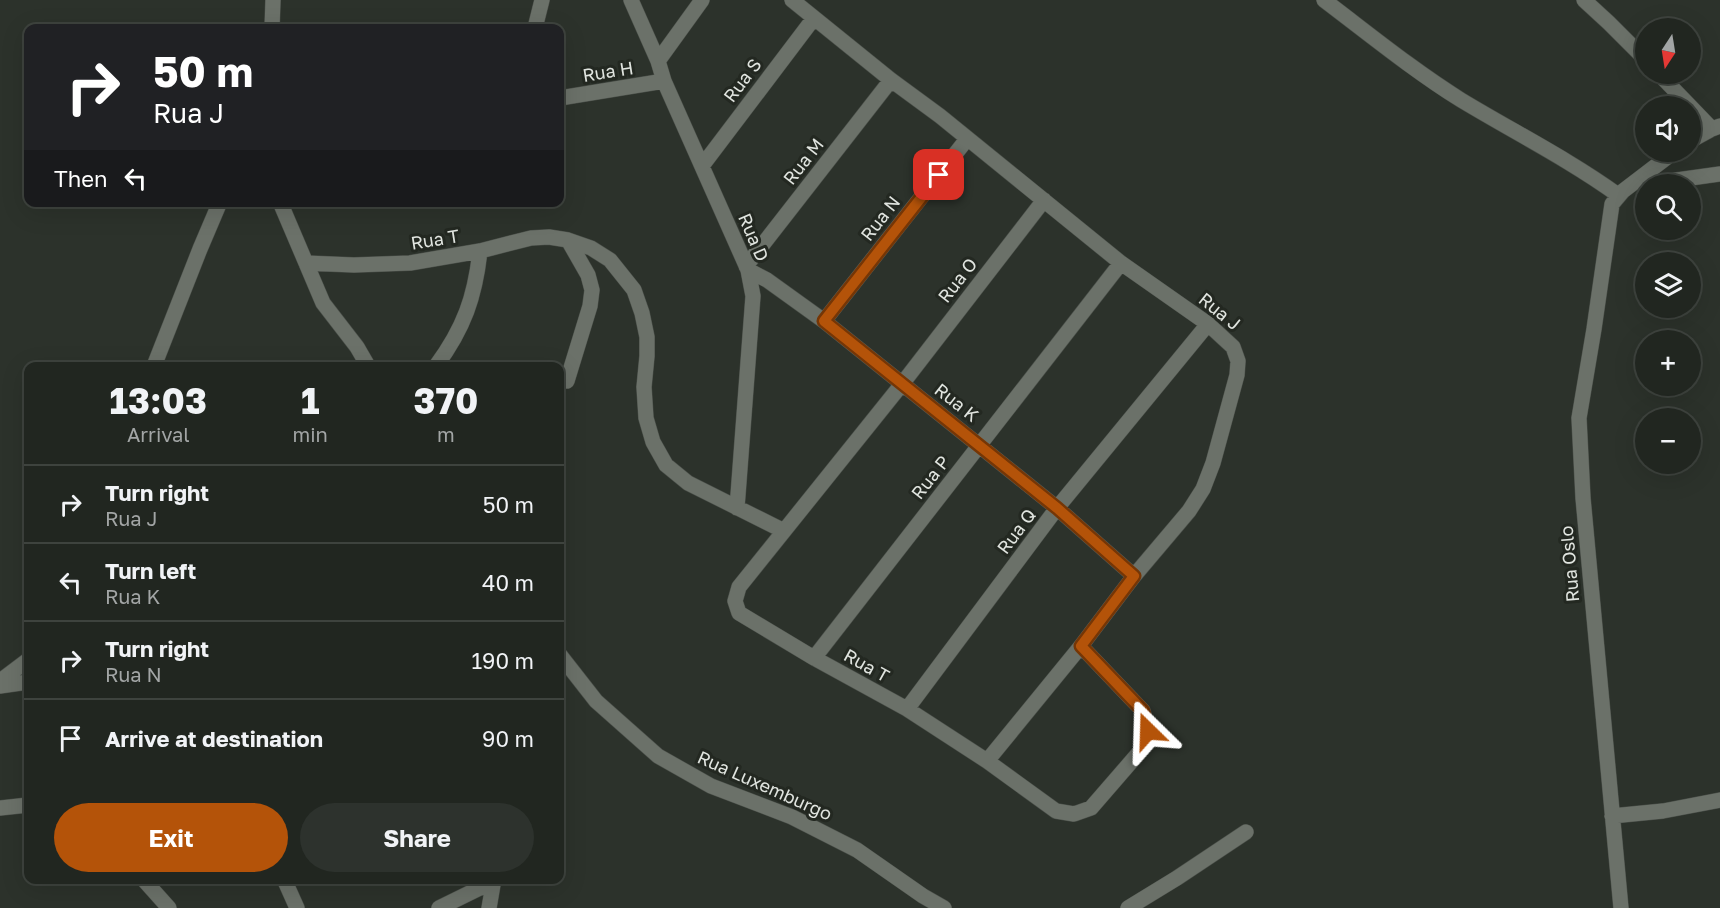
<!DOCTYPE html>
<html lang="en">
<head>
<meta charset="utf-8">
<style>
  body { margin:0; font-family:"Golos Text",sans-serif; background:#2d322d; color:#f1f3f6; height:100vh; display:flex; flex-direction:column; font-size:22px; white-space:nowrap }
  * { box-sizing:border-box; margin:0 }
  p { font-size:20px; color:#a2a5a5 }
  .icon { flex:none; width:33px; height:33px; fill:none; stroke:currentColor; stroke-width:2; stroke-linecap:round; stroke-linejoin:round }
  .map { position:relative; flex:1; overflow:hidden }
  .drawer { position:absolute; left:24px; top:362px; width:540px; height:522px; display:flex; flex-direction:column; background:#212620; border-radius:12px; box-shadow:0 6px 24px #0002,0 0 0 2px #3e433e }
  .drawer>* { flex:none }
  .hud { position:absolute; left:24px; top:24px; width:540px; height:183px; border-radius:12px; box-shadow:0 6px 24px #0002,0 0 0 2px #3e433e; background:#202124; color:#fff; overflow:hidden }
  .needle { width:39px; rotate:192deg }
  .buttons { position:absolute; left:1635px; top:18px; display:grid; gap:12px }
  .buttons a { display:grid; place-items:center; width:66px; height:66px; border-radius:50%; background:#212620; box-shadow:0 6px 24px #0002,0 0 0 2px #3e433e; font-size:30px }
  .pin { position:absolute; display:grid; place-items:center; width:51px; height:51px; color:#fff; margin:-26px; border-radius:12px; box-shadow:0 3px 9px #0006 }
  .me { position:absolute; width:66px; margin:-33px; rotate:338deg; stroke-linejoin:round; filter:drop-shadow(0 0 4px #0008) }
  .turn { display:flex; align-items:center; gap:21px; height:126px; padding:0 30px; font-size:27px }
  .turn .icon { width:78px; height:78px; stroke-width:2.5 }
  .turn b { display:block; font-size:42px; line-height:51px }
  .then { display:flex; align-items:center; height:57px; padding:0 30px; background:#0003; gap:12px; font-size:22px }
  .eta { display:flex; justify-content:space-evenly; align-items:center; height:102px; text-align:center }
  .eta b { font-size:36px; font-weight:700; line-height:42px }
  .primary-button { display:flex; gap:12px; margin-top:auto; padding:12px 30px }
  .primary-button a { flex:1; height:69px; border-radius:36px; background:#b45309; color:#fff; font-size:24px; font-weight:700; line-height:69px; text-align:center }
  .primary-button a+a { background:#2d322d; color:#f1f3f6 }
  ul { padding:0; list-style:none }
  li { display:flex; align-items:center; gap:18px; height:78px; padding:0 30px; border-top:2px solid #3e433e }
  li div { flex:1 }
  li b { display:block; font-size:22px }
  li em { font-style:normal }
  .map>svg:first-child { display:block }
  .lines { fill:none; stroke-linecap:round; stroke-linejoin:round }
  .minor-casing { stroke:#4a4f49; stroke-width:16 }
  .minor { stroke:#6b7169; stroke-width:15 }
  .route-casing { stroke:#753606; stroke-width:15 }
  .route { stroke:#b45309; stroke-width:10 }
  .labels { text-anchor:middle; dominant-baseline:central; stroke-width:6; stroke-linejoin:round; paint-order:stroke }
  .street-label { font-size:18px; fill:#e1e5e0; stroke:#232821 }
</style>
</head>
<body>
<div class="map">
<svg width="1720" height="908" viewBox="0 0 1720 908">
  <rect width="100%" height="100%" fill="#2c322b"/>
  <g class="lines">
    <g class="minor-casing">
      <path id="minor" d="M631,0l27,61 6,20 84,189 5,26 -16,212
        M792,0l99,80 49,36 181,147 87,61 25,23 5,14 -1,14 -24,88 -10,26 -14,22 -55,65 -53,70 -94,115
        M1324,0c45,34 89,70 137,100 53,32 107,59 157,95
        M1584,0l25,23 37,37
        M272,28l1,-28
        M535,28l7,-28
        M658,61l44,-61
        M1659,74l53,55
        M560,98l104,-17
        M1690,141l22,-12 8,-3
        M702,166l112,-148
        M1648,184l72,-10
        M1044,200l-142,184 -163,203 -4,14 4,12 75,45 93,51 80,52 69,50 18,3 17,-6 52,-60 5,-17 -5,-20 -62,-65
        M280,202l43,101 34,44 11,19
        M306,263l48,2 56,-2 70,-12 51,-13 18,-1 19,3 23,8 19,12 24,30 8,23 5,24v19l-3,31 2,31 7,24 13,23 22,18 96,48
        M746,266l145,-186
        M748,270l19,10 57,41 233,187 77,68
        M824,321l143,-182
        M154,366l46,-117 20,-47
        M436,366c28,-38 39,-69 44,-115
        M567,381l23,-75 2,-16 -4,-15 -20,-35
        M560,655l36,46 62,55 53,30 81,31 65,33 66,46 21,12
        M814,658l307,-395
        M0,681l28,-21
        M0,686l28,-4
        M907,709l150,-201 151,-184
        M0,808l28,-3
        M1612,816l51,-5 57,-11
        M143,879l26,29
        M284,879l13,29
        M439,908l55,-27
        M489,908l5,-29
        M1128,908l49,-30 69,-46
        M1621,908l-38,-410 -4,-80 15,-89 18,-125 11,-13 51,-39"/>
    </g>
    <use href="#minor" class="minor"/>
  </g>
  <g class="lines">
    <g class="route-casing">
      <path id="route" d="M939,175l-115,146 233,187 77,68 -53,70 62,65 5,20"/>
    </g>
    <use href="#route" class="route"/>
  </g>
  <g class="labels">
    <g class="street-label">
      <text transform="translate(608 71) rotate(-9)">Rua H</text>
      <text transform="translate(742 80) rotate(-53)">Rua S</text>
      <text transform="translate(803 161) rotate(-52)">Rua M</text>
      <text transform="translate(880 218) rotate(-52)">Rua N</text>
      <text transform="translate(754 237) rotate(67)">Rua D</text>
      <text transform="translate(435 239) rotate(-9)">Rua T</text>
      <text transform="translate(957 280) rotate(-52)">Rua O</text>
      <text transform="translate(1220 311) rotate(39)">Rua J</text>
      <text transform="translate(957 402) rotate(38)">Rua K</text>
      <text transform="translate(930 477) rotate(-52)">Rua P</text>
      <text transform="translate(1016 531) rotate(-53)">Rua Q</text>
      <text transform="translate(1569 564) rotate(-95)">Rua Oslo</text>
      <text transform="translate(867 665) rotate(29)">Rua T</text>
      <text transform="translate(765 785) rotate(24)">Rua Luxemburgo</text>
    </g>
  </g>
</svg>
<div class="buttons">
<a><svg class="needle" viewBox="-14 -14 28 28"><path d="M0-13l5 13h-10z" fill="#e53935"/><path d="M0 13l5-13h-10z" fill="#a2a5a5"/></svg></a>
<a><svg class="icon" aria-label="sound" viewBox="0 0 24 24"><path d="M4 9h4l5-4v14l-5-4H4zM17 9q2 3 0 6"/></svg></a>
<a><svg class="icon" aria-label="search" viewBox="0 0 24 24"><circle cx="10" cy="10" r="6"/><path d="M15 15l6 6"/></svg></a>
<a><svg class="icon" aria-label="layers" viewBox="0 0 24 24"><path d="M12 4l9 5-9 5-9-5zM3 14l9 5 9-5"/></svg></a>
<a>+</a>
<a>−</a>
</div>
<div class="pin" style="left:939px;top:175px;background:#d93025"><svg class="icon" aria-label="arrive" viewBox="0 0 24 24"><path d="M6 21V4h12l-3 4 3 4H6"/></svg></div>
<svg class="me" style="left:1148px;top:731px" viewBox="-20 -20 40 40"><path d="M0-17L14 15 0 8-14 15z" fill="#b45309" stroke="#fff" stroke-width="4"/></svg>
<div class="hud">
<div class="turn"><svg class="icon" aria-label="right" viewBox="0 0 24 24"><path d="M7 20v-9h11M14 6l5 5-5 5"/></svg><div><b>50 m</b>Rua J</div></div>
<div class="then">Then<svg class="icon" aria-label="left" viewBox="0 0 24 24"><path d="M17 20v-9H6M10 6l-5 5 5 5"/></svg></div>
</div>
<section class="drawer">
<div class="eta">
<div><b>13:03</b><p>Arrival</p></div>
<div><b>1</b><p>min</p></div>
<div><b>370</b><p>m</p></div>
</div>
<ul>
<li><svg class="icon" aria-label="right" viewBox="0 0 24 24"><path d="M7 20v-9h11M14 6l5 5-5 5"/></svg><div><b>Turn right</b><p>Rua J</p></div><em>50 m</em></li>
<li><svg class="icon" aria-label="left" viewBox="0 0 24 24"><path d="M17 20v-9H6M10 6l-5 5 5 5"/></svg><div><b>Turn left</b><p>Rua K</p></div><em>40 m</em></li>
<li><svg class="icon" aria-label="right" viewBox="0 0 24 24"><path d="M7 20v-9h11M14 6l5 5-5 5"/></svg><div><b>Turn right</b><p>Rua N</p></div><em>190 m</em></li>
<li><svg class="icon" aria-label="arrive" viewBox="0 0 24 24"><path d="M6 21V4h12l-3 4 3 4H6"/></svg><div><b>Arrive at destination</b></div><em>90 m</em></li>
</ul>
<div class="primary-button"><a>Exit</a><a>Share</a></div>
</section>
</div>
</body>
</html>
